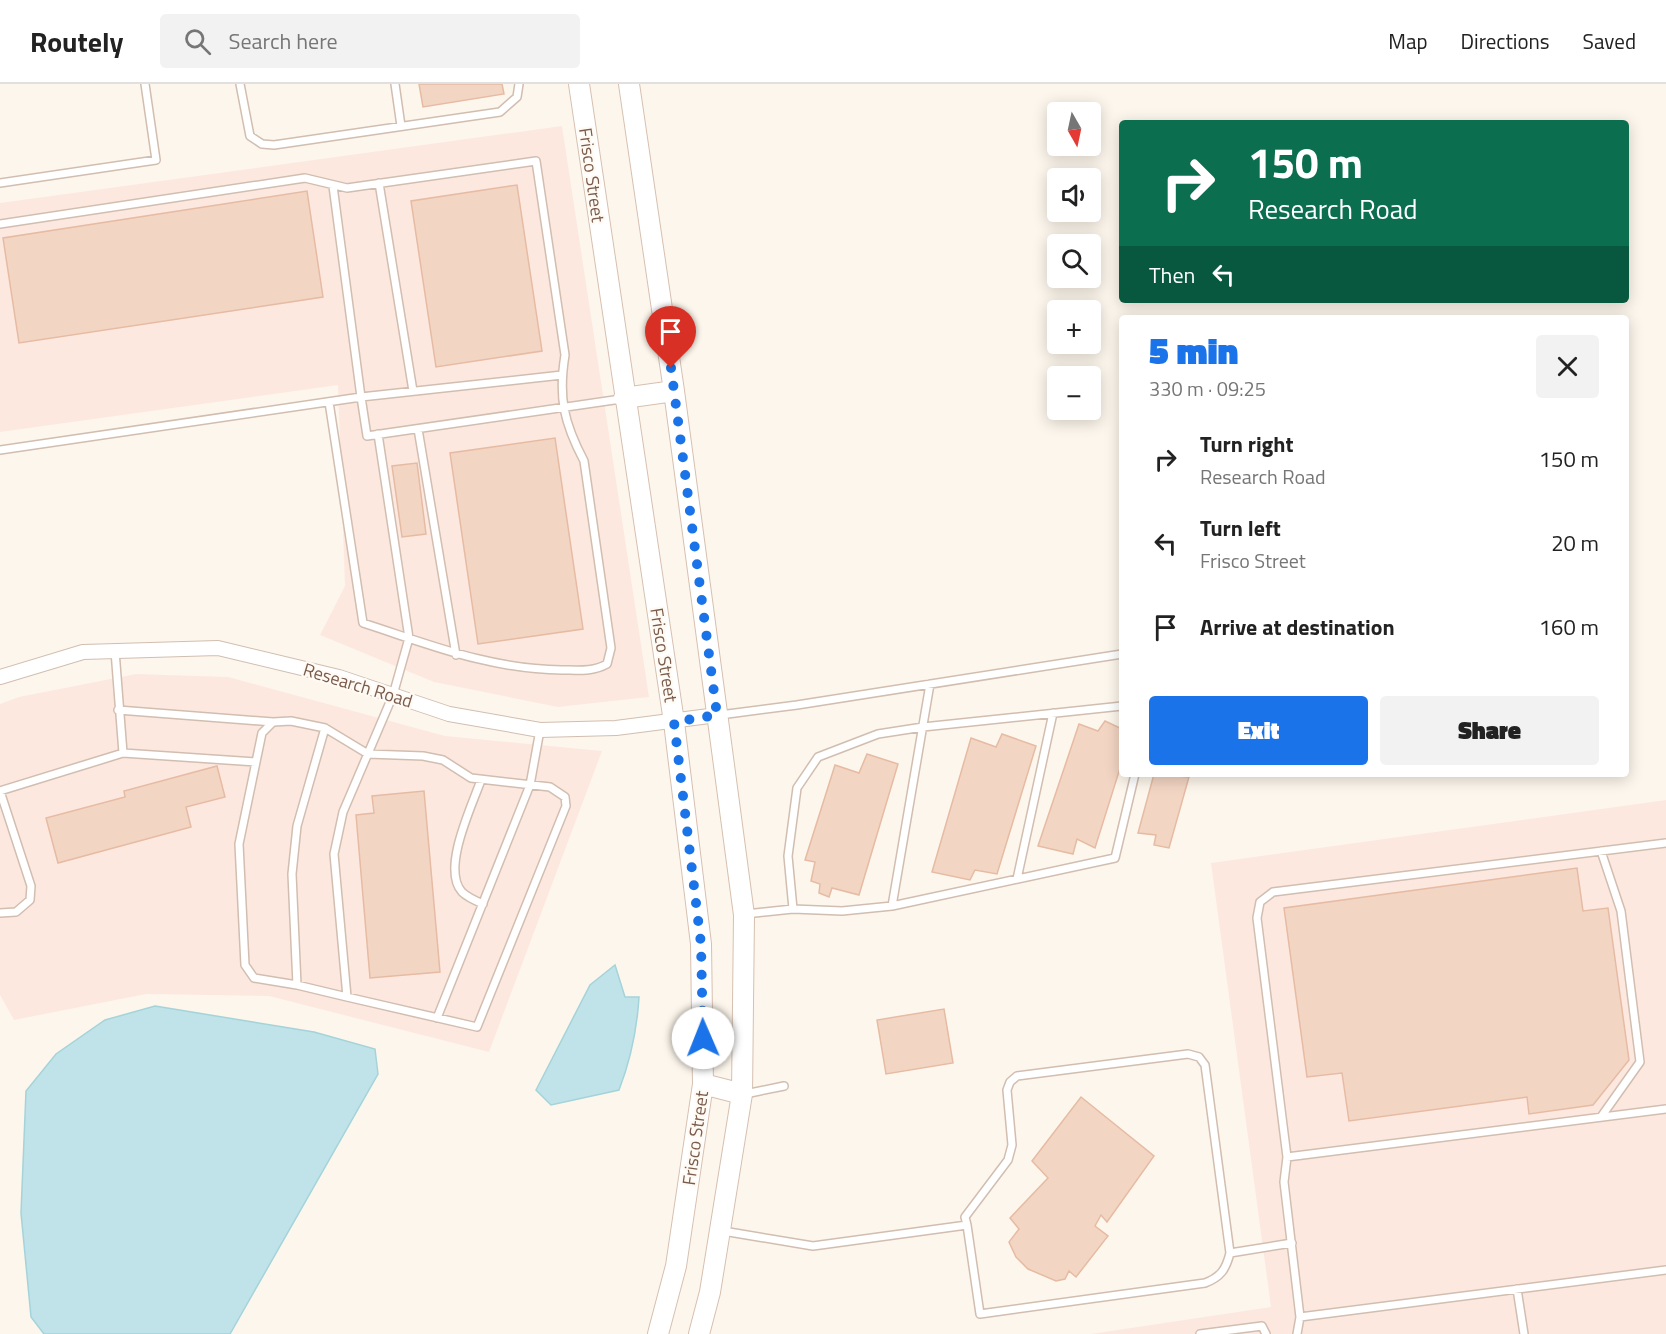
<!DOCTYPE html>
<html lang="en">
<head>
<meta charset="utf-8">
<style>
  body { margin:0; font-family:"Titillium Web",sans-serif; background:#f2f2f2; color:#222; height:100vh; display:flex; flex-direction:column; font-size:22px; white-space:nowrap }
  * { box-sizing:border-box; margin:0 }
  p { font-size:20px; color:#767676 }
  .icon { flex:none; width:33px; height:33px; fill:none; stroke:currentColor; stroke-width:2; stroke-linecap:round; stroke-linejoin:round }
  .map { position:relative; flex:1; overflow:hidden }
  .sheet { position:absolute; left:1119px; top:231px; width:510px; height:462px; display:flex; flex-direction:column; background:#fff; border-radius:6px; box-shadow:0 3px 15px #0003 }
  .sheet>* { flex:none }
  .guide { position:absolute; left:1119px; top:36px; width:510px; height:183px; border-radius:6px; box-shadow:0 3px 15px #0003; background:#0b6e4f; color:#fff; overflow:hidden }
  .needle { width:39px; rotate:171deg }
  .tools { position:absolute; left:1047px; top:18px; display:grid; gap:12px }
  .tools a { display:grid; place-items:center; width:54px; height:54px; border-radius:6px; background:#fff; box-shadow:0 3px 15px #0003; font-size:30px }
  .pin { position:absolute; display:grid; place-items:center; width:51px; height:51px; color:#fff; margin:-62px -26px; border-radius:50% 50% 50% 0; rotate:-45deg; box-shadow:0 0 6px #0007 }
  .pin .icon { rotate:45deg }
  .me { position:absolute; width:66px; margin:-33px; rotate:359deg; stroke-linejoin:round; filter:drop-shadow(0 0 4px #0008) }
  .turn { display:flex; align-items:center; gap:21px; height:126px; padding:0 30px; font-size:27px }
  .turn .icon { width:78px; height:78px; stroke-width:2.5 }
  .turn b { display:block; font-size:42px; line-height:51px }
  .then { display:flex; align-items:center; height:57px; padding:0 30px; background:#0003; gap:12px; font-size:22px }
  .round { display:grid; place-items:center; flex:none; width:63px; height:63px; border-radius:6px; background:#f2f2f2 }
  .summary { display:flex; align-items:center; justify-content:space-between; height:102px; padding:0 30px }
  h1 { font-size:36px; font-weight:800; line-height:45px; color:#1a73e8 }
  .cta { display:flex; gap:12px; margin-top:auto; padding:12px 30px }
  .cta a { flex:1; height:69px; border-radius:6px; background:#1a73e8; color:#fff; font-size:24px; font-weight:800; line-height:69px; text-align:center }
  .cta a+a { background:#f2f2f2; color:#222 }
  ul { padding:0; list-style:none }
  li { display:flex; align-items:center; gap:18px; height:84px; padding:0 30px }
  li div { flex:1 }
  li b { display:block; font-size:22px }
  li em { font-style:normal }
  header { display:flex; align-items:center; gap:36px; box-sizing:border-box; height:84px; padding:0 30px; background:#fff; border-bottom:2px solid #e0e0e0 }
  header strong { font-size:28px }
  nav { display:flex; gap:33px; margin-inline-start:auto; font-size:21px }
  .search { width:420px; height:54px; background:#f2f2f2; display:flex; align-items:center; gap:15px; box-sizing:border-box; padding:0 21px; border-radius:6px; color:#767676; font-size:22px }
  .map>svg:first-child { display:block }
  .commercial { fill:#fde8e0 }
  .water { fill:#bfe3e8; stroke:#a5d3da; stroke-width:1.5 }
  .building { fill:#f3d5c3; stroke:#e6bba3; stroke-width:1.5 }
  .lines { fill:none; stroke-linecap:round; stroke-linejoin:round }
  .lane-casing { stroke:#d1beb0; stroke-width:10 }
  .street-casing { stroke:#d1beb0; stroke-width:16 }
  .secondary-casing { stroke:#d6c0b0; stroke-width:22 }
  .lane { stroke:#fff; stroke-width:7 }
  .street { stroke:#fff; stroke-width:14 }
  .secondary { stroke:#fff; stroke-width:20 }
  .route { stroke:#1a73e8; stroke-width:10; stroke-dasharray:0 18 }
  .labels { text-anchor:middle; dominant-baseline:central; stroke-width:4.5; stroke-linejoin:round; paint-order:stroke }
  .street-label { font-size:18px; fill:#7a5c4d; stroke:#fffaf3 }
</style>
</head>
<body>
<header>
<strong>Routely</strong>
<div class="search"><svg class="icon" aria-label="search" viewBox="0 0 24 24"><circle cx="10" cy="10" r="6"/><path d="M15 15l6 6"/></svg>Search here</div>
<nav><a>Map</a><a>Directions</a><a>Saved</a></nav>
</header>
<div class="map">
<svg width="1666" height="1250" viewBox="0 0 1666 1250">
  <rect width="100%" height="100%" fill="#fdf6ec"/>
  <path class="commercial" d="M562,42l87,571 -91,10 -124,-25 -114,-47 25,-49 -7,-201 -338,47v-229z
    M136,590l92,3 217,59 157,15 -113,301 -220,-56 -123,-2 -132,26 -14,-25v-291l19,-7z
    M1666,716v534h-575l180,-27 -60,-444z"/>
  <path class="water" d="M615,881l10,32h14c-2,33 -8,62 -20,93l-68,15 -15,-15 54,-105z
    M155,922l159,26 61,17 3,25 -148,260h-186l-13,-17 -10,-104 5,-122 30,-37 49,-34z"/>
  <path class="building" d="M419,0h83l2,10 -81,13z
    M517,101l25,166 -106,16 -25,-166z
    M307,107l16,106 -304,46 -16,-105z
    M555,354l28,191 -105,15 -28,-191z
    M417,379l9,71 -24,3 -10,-71z
    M1105,637l17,8v33l-27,86 -18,-9 -4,15 -35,-8 41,-122 19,7z
    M1002,650l34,12 -39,128 -22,-4 -5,10 -38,-8 39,-134 25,9z
    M867,670l31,10 -39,131 -27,-7 -3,9 -10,-4 1,-9 -9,-3 4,-19 -10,-2 30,-95 24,8z
    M217,682l8,31 -39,10 5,20 -133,36 -12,-45 79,-21 -1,-6z
    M1154,690l35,3 -20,71 -15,-3 2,-10 -18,-2z
    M424,707l16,181 -70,6 -14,-163 18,-2 -2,-17z
    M1577,784l6,43 25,-3 21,152 -36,45 -64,9 -2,-17 -178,24 -7,-48 -35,4 -23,-169z
    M944,925l9,54 -67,11 -9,-54z
    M1081,1013l73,59 -47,66 -6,-7 -6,11 13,10 -32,41 -7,-6 -4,8 -9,2 -28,-12 -12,-12 -7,-15 10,-13 -9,-11 38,-40 -16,-17z"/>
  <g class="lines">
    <g class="lane-casing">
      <path id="lane" d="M240,0l10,52 12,8 12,1 226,-33 17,-15 2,-13
        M395,0l6,42
        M0,99l156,-23 -11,-76
        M379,99l34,208
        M333,102l28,211 201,-22
        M0,140l305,-46 42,10 189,-27 29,194c-7,43 -1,68 19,106l27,187 -4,16c-14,8 -30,6 -45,6 -73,-1 -131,-25 -199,-47l-34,-221
        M418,345l38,226
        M0,366l361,-53 6,39 254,-37
        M930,600l-38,222 223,-48 20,-84
        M118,626l155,12
        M720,631l77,-10 325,-51
        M123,669l133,9
        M481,696c-9,26 -40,89 -19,112 5,5 14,9 21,12
        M0,707l123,-38 -8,-102
        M1601,767l20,60 19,151 -39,55
        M1017,795l36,-166
        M793,825l49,2 50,-5
        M0,829l16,-1 14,-12 1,-14 -31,-95
        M746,830l47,-5 -5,-53 9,-68 21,-31 60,-23 45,-7 199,-21
        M297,901l-43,-7 -9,-13 -6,-121 23,-111 11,-11 18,-1 34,7
        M347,913l-50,-12 -5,-111 5,-48 28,-98 43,26 55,2 20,4 28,18 79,9 15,10 1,9 -89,221 -130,-30 -13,-143 9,-42 50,-117 16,-57 -31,-204
        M437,934l93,-233 10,-55
        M745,1010l39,-8
        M1287,1073l379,-48
        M967,1141l-2,-8 43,-57 4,-15 -5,-55 3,-8 7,-6 171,-22 11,3 6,8 25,188
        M723,1147l90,15 154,-21 13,89 225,-31c16,-6 21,-14 25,-30l62,-10
        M1517,1205l7,45
        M1300,1233l366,-47
        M1200,1250l62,-8 4,8
        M1297,1250l3,-17 -16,-135 3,-25 -30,-239 3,-16 13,-10 393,-49"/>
    </g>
    <g class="street-casing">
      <path id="street" d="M0,593l83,-25 135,-4 121,29 110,37 91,16 76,-2 101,-13"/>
    </g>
    <g class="secondary-casing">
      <path id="secondary" d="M579,0l95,638 27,222 2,140 -27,182 -18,68
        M629,0l45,307 70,524 -2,179 -32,198 -11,42
        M624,314l50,-7
        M703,1000l39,10"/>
    </g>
    <use href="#lane" class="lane"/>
    <use href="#street" class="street"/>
    <use href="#secondary" class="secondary"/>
  </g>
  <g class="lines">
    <path class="route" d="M671,284l46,347 -43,7 27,222 2,94"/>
  </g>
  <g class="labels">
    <g class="street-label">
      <text transform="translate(592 91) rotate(82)">Frisco Street</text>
      <text transform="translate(664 571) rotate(81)">Frisco Street</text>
      <text transform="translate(358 601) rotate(17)">Research Road</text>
      <text transform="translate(695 1054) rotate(-82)">Frisco Street</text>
    </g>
  </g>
</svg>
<div class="tools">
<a><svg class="needle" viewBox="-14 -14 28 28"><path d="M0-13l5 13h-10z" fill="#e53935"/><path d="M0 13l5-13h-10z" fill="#767676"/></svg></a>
<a><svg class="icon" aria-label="sound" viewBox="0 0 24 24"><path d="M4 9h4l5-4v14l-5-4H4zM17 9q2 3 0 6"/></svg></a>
<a><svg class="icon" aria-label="search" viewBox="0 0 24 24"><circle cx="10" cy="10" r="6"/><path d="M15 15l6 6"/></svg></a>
<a>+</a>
<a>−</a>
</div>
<div class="pin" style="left:671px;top:284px;background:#d93025"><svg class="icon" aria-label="arrive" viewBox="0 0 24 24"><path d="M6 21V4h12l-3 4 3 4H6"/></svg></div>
<svg class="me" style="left:703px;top:954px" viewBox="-20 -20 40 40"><circle r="19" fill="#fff"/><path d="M0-13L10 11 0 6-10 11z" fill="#1a73e8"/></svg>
<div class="guide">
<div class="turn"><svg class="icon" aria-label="right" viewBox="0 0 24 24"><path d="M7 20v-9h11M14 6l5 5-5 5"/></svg><div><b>150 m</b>Research Road</div></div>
<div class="then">Then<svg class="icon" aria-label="left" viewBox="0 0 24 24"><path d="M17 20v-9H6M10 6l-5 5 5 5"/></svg></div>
</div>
<section class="sheet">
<div class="summary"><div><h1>5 min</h1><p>330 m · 09:25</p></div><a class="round"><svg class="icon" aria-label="close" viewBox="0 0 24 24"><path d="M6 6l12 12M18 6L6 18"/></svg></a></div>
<ul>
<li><svg class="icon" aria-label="right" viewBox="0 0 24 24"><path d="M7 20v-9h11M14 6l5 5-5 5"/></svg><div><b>Turn right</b><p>Research Road</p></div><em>150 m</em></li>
<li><svg class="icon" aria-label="left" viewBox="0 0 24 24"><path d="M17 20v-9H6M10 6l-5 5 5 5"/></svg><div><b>Turn left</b><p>Frisco Street</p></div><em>20 m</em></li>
<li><svg class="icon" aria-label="arrive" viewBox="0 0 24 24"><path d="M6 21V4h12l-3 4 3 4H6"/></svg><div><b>Arrive at destination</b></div><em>160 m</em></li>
</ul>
<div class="cta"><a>Exit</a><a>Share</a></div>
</section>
</div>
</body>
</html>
